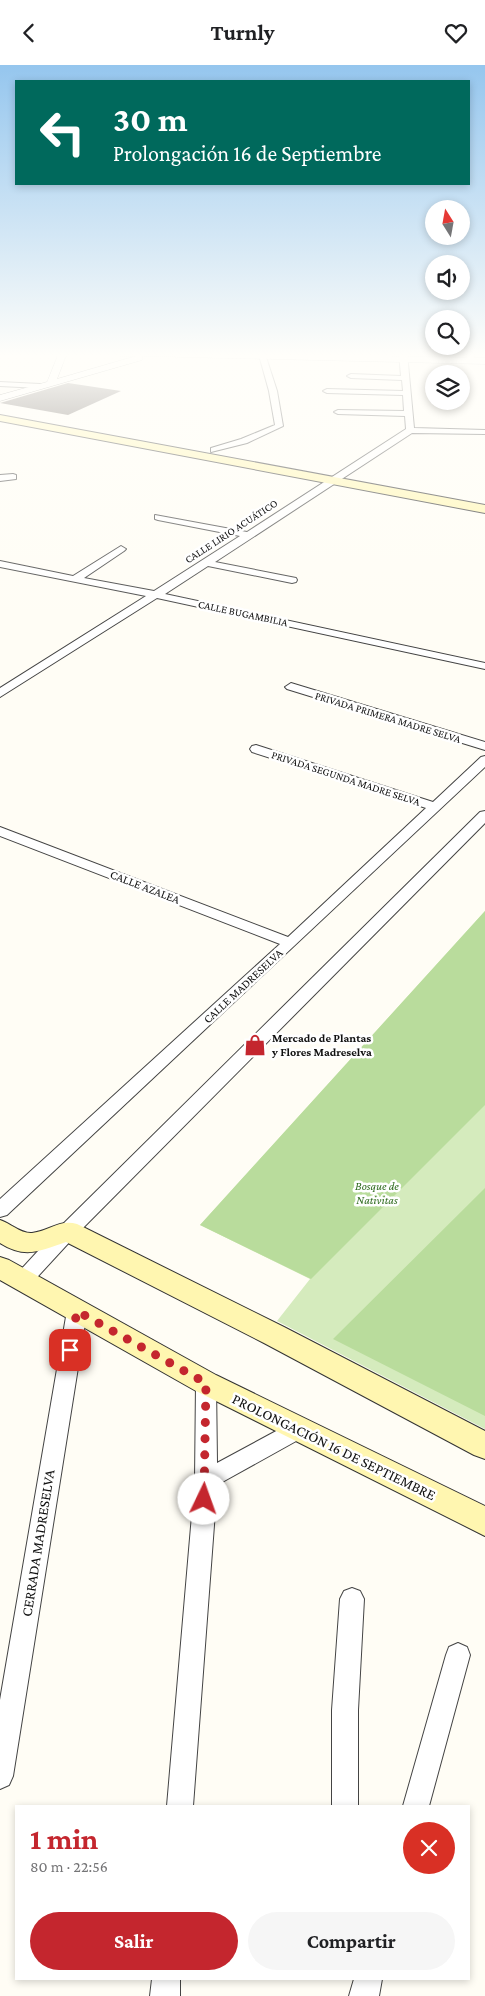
<!DOCTYPE html>
<html lang="es">
<head>
<meta charset="utf-8">
<style>
  body { margin:0; font-family:"Crimson Pro",serif; background:#f6f6f6; color:#202124; height:100vh; display:flex; flex-direction:column; font-size:19px; white-space:nowrap }
  * { box-sizing:border-box; margin:0 }
  p { font-size:16px; color:#757577 }
  .icon { flex:none; width:28px; height:28px; fill:none; stroke:currentColor; stroke-width:2; stroke-linecap:round; stroke-linejoin:round }
  .map { position:relative; flex:1; overflow:hidden }
  .sheet { position:absolute; left:15px; top:1740px; width:455px; height:175px; display:flex; flex-direction:column; background:#fff; border-radius:0px; box-shadow:0 2px 8px #0003 }
  .sheet>* { flex:none }
  .hud { position:absolute; left:15px; top:15px; width:455px; height:105px; border-radius:0px; box-shadow:0 2px 8px #0003; background:#00695c; color:#fff; overflow:hidden }
  .needle { width:32px; rotate:349deg }
  .buttons { position:absolute; left:425px; top:135px; display:grid; gap:10px }
  .buttons a { display:grid; place-items:center; width:45px; height:45px; border-radius:50%; background:#fff; box-shadow:0 2px 8px #0003; font-size:25px }
  .pin { position:absolute; display:grid; place-items:center; width:42px; height:42px; color:#fff; margin:-21px; border-radius:10px; box-shadow:0 2px 8px #0006 }
  .me { position:absolute; width:55px; margin:-28px; rotate:3deg; stroke-linejoin:round; filter:drop-shadow(0 0 4px #0008) }
  .turn { display:flex; align-items:center; gap:18px; height:105px; padding:0 15px; font-size:22px }
  .turn .icon { width:65px; height:65px; stroke-width:2.5 }
  .turn b { display:block; font-size:35px; line-height:42px }
  .round { display:grid; place-items:center; flex:none; width:52px; height:52px; border-radius:26px; background:#f6f6f6 }
  .summary { display:flex; align-items:center; justify-content:space-between; height:85px; padding:0 15px }
  h1 { font-size:30px; font-weight:700; line-height:38px; color:#c4262e }
  .button { display:flex; gap:10px; margin-top:auto; padding:10px 15px }
  .button a { flex:1; height:58px; border-radius:30px; background:#c4262e; color:#fff; font-size:20px; font-weight:700; line-height:58px; text-align:center }
  .button a+a { background:#f6f6f6; color:#202124 }
  header { display:flex; justify-content:space-between; align-items:center; height:65px; padding:0 15px; background:#fff; font-size:22px; font-weight:700 }
  .map>svg:first-child { display:block }
  .green { fill:#d5ebbd }
  .forest { fill:#b9dc9c }
  .building { fill:#5a524d }
  .lines { fill:none; stroke-linecap:round; stroke-linejoin:round }
  .minor-casing { stroke:#444; stroke-width:2 }
  .tertiary-casing { stroke:#444; stroke-width:1 }
  .secondary-casing { stroke:#333; stroke-width:2 }
  .minor { fill:#fff; fill-rule:evenodd }
  .tertiary { fill:#fff; fill-rule:evenodd }
  .secondary { fill:#fff6b0; fill-rule:evenodd }
  .route { stroke:#c4262e; stroke-width:9; stroke-dasharray:0 16.2 }
  .labels { text-anchor:middle; dominant-baseline:central; stroke-width:5; stroke-linejoin:round; paint-order:stroke }
  .far-street-label { font-size:11px; fill:#111; stroke:#fff }
  .street-label { font-size:12px; fill:#111; stroke:#fff }
  .poi-label { font-size:12px; font-weight:bold; fill:#111; stroke:#fff; text-anchor:start }
  .park-label { font-size:12px; font-style:italic; fill:#2f6b1f; stroke:#fff }
  .near-street-label { font-size:15px; fill:#111; stroke:#fff }
</style>
</head>
<body>
<header><svg class="icon" aria-label="back" viewBox="0 0 24 24"><path d="M15 5l-7 7 7 7"/></svg>Turnly<svg class="icon" aria-label="heart" viewBox="0 0 24 24"><path d="M12 20l-8-8c-3-5 5-10 8-4 3-6 11-1 8 4z"/></svg></header>
<div class="map">
<svg width="485" height="1931" viewBox="0 0 485 1931">
  <rect width="100%" height="100%" fill="#fffdf5"/>
  <path class="green" d="M485,846v518l-208,-108 33,-42 -110,-54z"/>
  <path class="forest" d="M485,846v194l-174,174 -111,-54z
    M485,1123v228l-152,-77z"/>
  <path class="building" d="M68,318l53,8 -53,24 -68,-12z"/>
  <g class="lines">
    <g class="minor-casing">
      <path id="minor" d="M399,288h8l7,75 71,2v4l-73,-1 -197,129 81,16 1,2 -1,2 -4,1 -84,-17 -43,28 320,69v6l-328,-71 -157,99v-9l146,-92 -146,-29v-6l73,15 48,-30 5,3 -2,2 -40,27 70,13 86,-55 -82,-16 -3,-1v-4l92,17 159,-103 -1,-13 -67,-2 -4,-2 4,-2 66,1 -1,-16 -76,-2 -4,-2 4,-2 76,2 -1,-11 -51,-2 -4,-2 4,-2 50,2z
        M468,288h7l-2,10 -7,-2z
        M259,290l7,2 11,34 6,35 -36,17 -36,9v-4l30,-9 34,-14 -6,-34z
        M0,317l40,2 4,2 -4,2 -40,-2z
        M13,409l3,1v4l-16,2v-6z
        M291,618l194,59v8l-198,-61 -2,-2z
        M256,680l177,57 48,-45 4,-1v11l-478,448 -7,2v-18l280,-255 -280,-108v-9l288,110 138,-129 -174,-56 -2,-3 2,-3z
        M485,746v12l-410,413 -46,50 -7,3 -7,-3 -3,-5 3,-5 46,-50 419,-414z
        M77,1238l7,2 3,6 -74,465 -4,9 -9,4v-89l67,-389 3,-6z
        M206,1309l7,3 3,6 1,80 74,-40 8,-3 8,3 3,6 -3,6 -90,50 -24,321h-26l28,-326 1,-97 3,-6z
        M352,1523l8,3 4,8 -6,111v96h-26v-96l8,-111 4,-8z
        M458,1578l9,4 3,8 -41,151h-26l43,-151 3,-8z
        M152,1914h28v17h-30z
        M354,1914h28l-3,17h-30z"/>
    </g>
    <g class="tertiary-casing">
      <path id="tertiary" d="M59,288h8l-10,26 79,-23h-16l-4,-3h114l255,5v6l-343,-8v4l-142,41v-6l47,-13z"/>
    </g>
    <g class="secondary-casing">
      <path id="secondary" d="M0,350l485,90v8l-485,-92z
        M0,1155c10,3 21,14 32,13 17,-2 28,-14 45,-9l207,103 201,104v28l-11,-4 -210,-112 -198,-101c-26,9 -41,17 -66,1z
        M0,1192l9,3 207,115 269,131v30l-289,-145 -196,-111z"/>
    </g>
    <use href="#minor" class="minor"/>
    <use href="#tertiary" class="tertiary"/>
    <use href="#secondary" class="secondary"/>
  </g>
  <linearGradient id="sky" x2="0" y2="1"><stop stop-color="#95c6ee"/><stop offset="0.52" stop-color="#fffefa"/><stop offset="1" stop-color="#fffefa" stop-opacity="0"/></linearGradient>
  <rect width="485" height="558" fill="url(#sky)"/>
  <g class="lines">
    <path class="route" d="M70,1285l7,-39 129,72 -2,116"/>
  </g>
  <defs>
    <g id="shop-bare" transform="scale(1.725)"><path d="M-5-2.5h2.3a2.7 3.5 0 0 1 5.4 0H5L5.5 6h-11ZM-1.5-2.5h3a1.5 2.3 0 0 0-3 0Z" fill="#c4262e" stroke="#fff" stroke-width="2.5" paint-order="stroke"/></g>
  </defs>
  <g fill-rule="evenodd">
    <use href="#shop-bare" x="255" y="980"/>
  </g>
  <g class="labels">
    <g class="far-street-label">
      <text transform="translate(231 466) rotate(-33)">CALLE LIRIO ACUÁTICO</text>
      <text transform="translate(243 548) rotate(12)">CALLE BUGAMBILIA</text>
      <text transform="translate(388 652) rotate(17)">PRIVADA PRIMERA MADRE SELVA</text>
      <text transform="translate(346 713) rotate(18)">PRIVADA SEGUNDA MADRE SELVA</text>
    </g>
    <g class="street-label">
      <text transform="translate(145 822) rotate(21)">CALLE AZALEA</text>
      <text transform="translate(243 921) rotate(-43)">CALLE MADRESELVA</text>
    </g>
    <g class="poi-label">
      <text x="272" y="973">Mercado de Plantas<tspan x="272" dy="14">y Flores Madreselva</tspan></text>
    </g>
    <g class="park-label">
      <text x="377" y="1121">Bosque de<tspan x="377" dy="14">Nativitas</tspan></text>
    </g>
    <g class="near-street-label">
      <text transform="translate(334 1382) rotate(26)">PROLONGACIÓN 16 DE SEPTIEMBRE</text>
      <text transform="translate(38 1478) rotate(-81)">CERRADA MADRESELVA</text>
    </g>
  </g>
</svg>
<div class="buttons">
<a><svg class="needle" viewBox="-14 -14 28 28"><path d="M0-13l5 13h-10z" fill="#e53935"/><path d="M0 13l5-13h-10z" fill="#757577"/></svg></a>
<a><svg class="icon" aria-label="sound" viewBox="0 0 24 24"><path d="M4 9h4l5-4v14l-5-4H4zM17 9q2 3 0 6"/></svg></a>
<a><svg class="icon" aria-label="search" viewBox="0 0 24 24"><circle cx="10" cy="10" r="6"/><path d="M15 15l6 6"/></svg></a>
<a><svg class="icon" aria-label="layers" viewBox="0 0 24 24"><path d="M12 4l9 5-9 5-9-5zM3 14l9 5 9-5"/></svg></a>
</div>
<div class="pin" style="left:70px;top:1285px;background:#d93025"><svg class="icon" aria-label="arrive" viewBox="0 0 24 24"><path d="M6 21V4h12l-3 4 3 4H6"/></svg></div>
<svg class="me" style="left:204px;top:1434px" viewBox="-20 -20 40 40"><circle r="19" fill="#fff"/><path d="M0-13L10 11 0 6-10 11z" fill="#c4262e"/></svg>
<div class="hud">
<div class="turn"><svg class="icon" aria-label="left" viewBox="0 0 24 24"><path d="M17 20v-9H6M10 6l-5 5 5 5"/></svg><div><b>30 m</b>Prolongación 16 de Septiembre</div></div>
</div>
<section class="sheet">
<div class="summary"><div><h1>1 min</h1><p>80 m · 22:56</p></div><a class="round" style="background:#d93025;color:#fff"><svg class="icon" aria-label="close" viewBox="0 0 24 24"><path d="M6 6l12 12M18 6L6 18"/></svg></a></div>
<div class="button"><a>Salir</a><a>Compartir</a></div>
</section>
</div>
</body>
</html>
